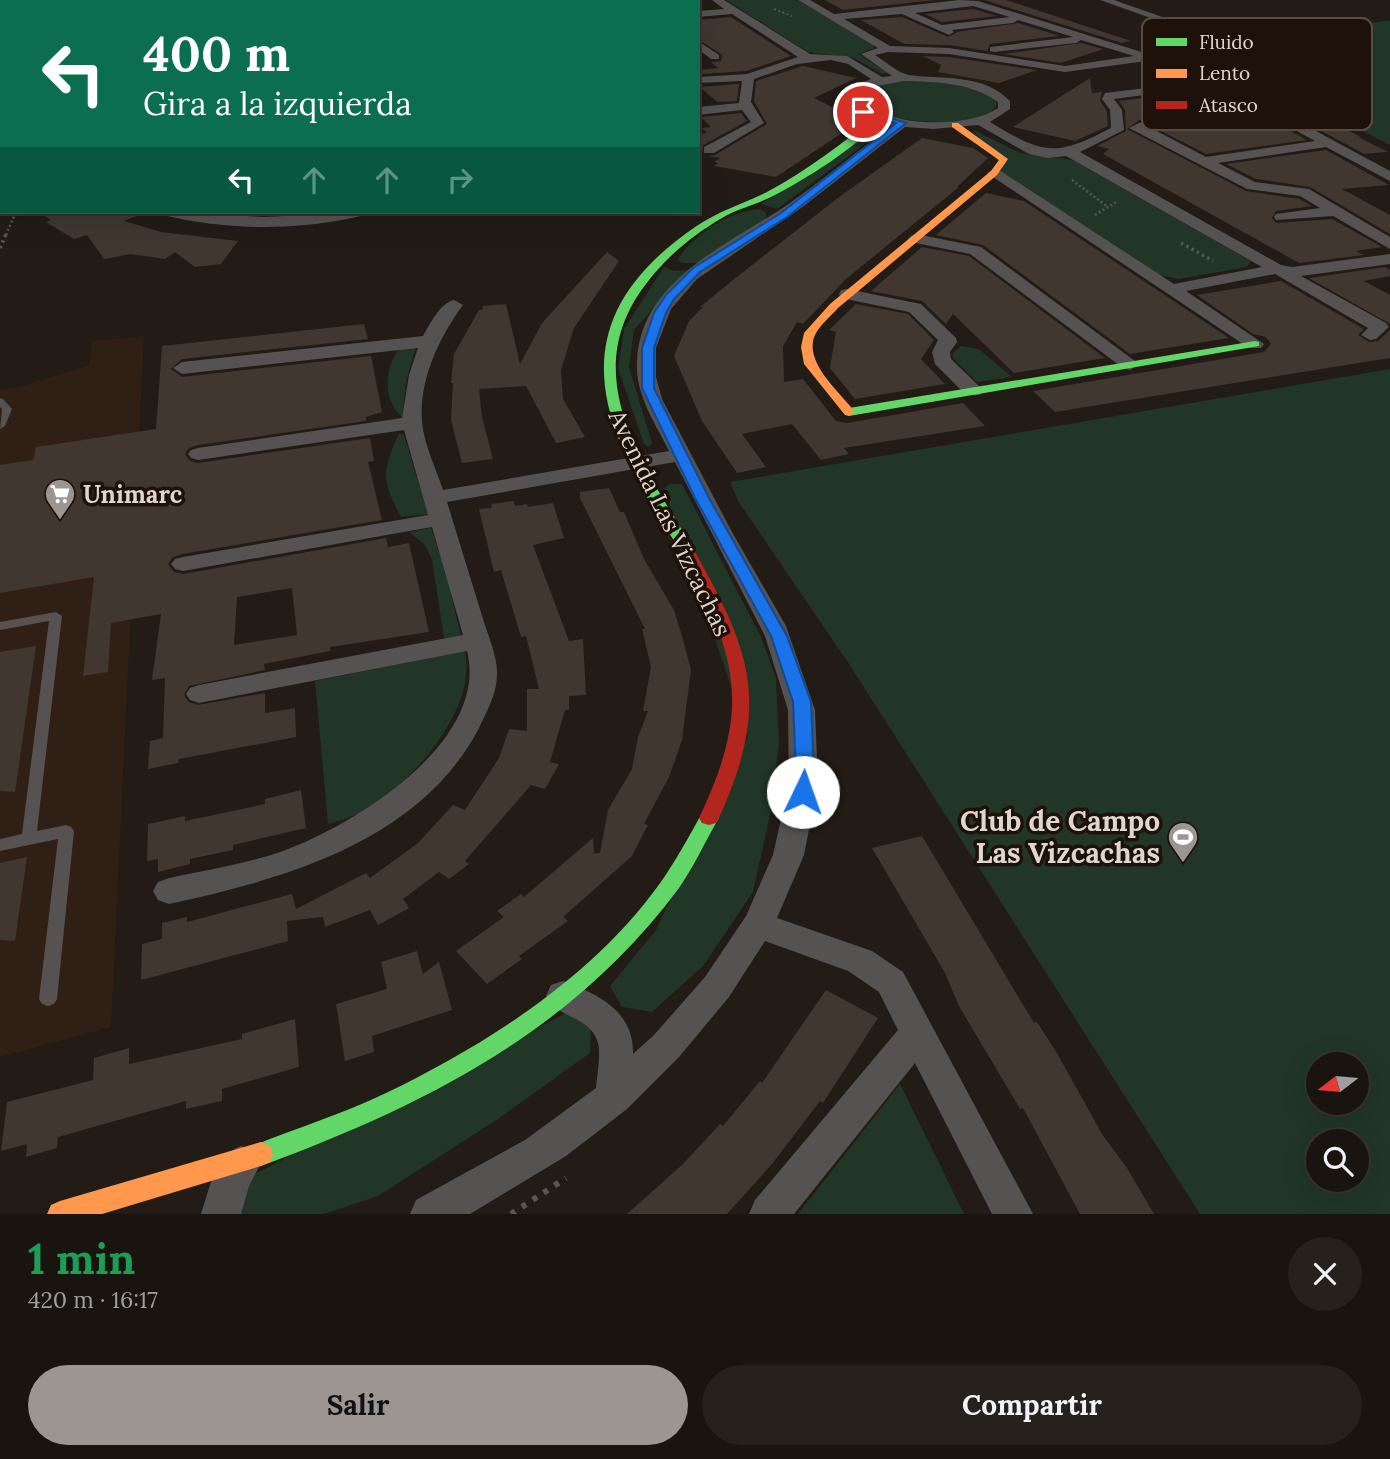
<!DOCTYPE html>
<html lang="es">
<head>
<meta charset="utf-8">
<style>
  body { margin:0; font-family:Lora,serif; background:#27211e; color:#f1f3f6; height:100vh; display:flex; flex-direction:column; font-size:26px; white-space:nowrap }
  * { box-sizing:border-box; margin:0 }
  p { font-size:23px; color:#9f9e9f }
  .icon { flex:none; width:38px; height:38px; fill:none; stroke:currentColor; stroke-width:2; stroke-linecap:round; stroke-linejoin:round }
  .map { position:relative; height:1214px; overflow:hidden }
  .side { display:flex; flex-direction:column; background:#1a1410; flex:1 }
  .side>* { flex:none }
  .top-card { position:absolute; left:0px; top:0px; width:700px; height:214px; box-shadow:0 7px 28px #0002,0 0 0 2px #383330; background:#0b6e4f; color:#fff; overflow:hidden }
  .needle { width:46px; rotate:254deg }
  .fabs { position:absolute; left:1306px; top:1052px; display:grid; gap:14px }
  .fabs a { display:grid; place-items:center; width:63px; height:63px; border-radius:50%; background:#1a1410; box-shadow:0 7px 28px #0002,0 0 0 2px #383330; font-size:35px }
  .pin { position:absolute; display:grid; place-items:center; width:60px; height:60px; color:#fff; margin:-30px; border:4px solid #fff; border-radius:50%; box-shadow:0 2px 7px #0007 }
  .me { position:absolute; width:77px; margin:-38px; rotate:3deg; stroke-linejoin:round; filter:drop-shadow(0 0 5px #0008) }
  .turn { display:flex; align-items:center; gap:24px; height:147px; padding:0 28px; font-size:32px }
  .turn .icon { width:91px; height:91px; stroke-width:2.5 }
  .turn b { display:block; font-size:49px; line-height:60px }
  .lanes { display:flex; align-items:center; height:66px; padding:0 28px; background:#0003; justify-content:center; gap:35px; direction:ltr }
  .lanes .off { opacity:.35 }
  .round { display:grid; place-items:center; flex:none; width:74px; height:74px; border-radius:37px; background:#27211e }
  .headline { display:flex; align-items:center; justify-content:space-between; height:119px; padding:0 28px }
  h1 { font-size:42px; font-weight:800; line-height:52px; color:#1e9e55 }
  .button { display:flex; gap:14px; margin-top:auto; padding:14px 28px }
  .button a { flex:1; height:80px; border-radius:42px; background:#9d958f; color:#111; font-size:28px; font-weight:800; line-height:80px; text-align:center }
  .button a+a { background:#27211e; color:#f1f3f6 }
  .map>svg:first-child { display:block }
  .built { fill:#301f14 }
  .green { fill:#213626; fill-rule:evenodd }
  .building { fill:#403731; fill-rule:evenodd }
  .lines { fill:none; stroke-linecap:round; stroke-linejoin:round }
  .path-far3 { stroke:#585653; stroke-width:2; stroke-dasharray:2 2.5; stroke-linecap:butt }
  .path-far2 { stroke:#585653; stroke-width:2.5; stroke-dasharray:2 2.5; stroke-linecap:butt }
  .path-far1 { stroke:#585653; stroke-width:3.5; stroke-dasharray:2.5 3.5; stroke-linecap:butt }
  .path { stroke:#585653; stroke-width:6; stroke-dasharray:5 8; stroke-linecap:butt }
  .lane { fill:#555251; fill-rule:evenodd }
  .street { fill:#555251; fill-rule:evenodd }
  .fast { fill:#63d668; fill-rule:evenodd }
  .slow { fill:#ff974d; fill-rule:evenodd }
  .jam { fill:#b3261e; fill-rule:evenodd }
  .route { fill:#1a73e8; stroke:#114b97; stroke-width:2 }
  .labels { text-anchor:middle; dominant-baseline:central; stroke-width:7; stroke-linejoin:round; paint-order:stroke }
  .poi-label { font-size:24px; font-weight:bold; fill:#dfd6d0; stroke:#1d1109; text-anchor:start }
  .street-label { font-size:24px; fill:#dfd6d0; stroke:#1d1109 }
  .near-poi-label { font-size:28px; font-weight:bold; fill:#dfd6d0; stroke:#1d1109; text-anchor:end }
  .key { fill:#1d1109; stroke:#574c45; stroke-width:2 }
  .key-label { font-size:19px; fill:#dfd6d0 }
</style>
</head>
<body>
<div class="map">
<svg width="1390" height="1214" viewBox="0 0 1390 1214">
  <rect width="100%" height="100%" fill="#221b16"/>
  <path class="built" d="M144,336l-33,691 -111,30v-668l22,-3 67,-21 3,-24z"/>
  <path class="green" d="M726,0h71l77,44v4l-15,6 29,19 -6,1 -28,-16 -46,-6z
    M1390,20v125l-134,-68 -35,-13 -34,-10z
    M920,80l46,5 28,13 3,6c-11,28 -102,18 -125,7 -4,-2 -9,-6 -13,-10l-1,-5c12,-17 43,-15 62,-16z
    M883,123l9,1 -115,85 -16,-5z
    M972,129l48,24 53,7 178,101 -4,6 -68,12 -21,-4 -158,-102 2,-6z
    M760,209l6,4v7l-61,43h-23l-4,-4c16,-25 53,-49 82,-50z
    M664,267l11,4 13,-1 -54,60 -5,37 23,76 -3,4 -5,-3 -26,-76 6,-39z
    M961,346l18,3 33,28 -35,5 -24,-24v-5z
    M416,347l-10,34 -4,36c-20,-18 -18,-50 -2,-69z
    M1390,369v845h-190l-351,-550 -111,-163 -8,-19zM1318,1064h38v38h-38zM1318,1141h38v39h-38z
    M399,433l5,2 24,79 -27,3c-20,-38 -19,-45 -2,-84z
    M670,484h12l79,153 15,41 3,66 -7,62 -19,86 -50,74 -51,46 -30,-5 -12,-21 46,-56 92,-194 -84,-248z
    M431,528l15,45 15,63 -17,2 -12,-78 -7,-15 -16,-13z
    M465,651c13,59 -56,137 -106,162 -9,5 -21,8 -31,11l-13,-143z
    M572,1010l19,13 -1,30 -92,66 -120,77 -54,18h-100l6,-27z
    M900,1084l64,130h-166z"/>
  <path class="building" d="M825,0h110l-92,10z
    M984,0h22l125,41 -9,2z
    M973,9l24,7 -55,6 -17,-8z
    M731,17l60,39 -45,15 -44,3 -4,-4 20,-2 -7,-6 10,-1 1,-6 -24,-16v-19z
    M902,17l46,20 9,-5 61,-9 42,13 -70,8 -3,7 -38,-6 -45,-1 -43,-24z
    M1081,43l22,6 -42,14 -58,-9z
    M923,56l26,1 88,13 -38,13 -61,-11 3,-7z
    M803,66l53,12 -42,20 46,23 -84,56 -62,-11 4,-3 -4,-1 6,-4 -12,-2 7,-1 52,-31 -13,-23 2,-20z
    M1090,78l2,15 10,-1 -2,9 7,10 1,15 -33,15 -62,-14z
    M1252,82l109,55h-3l30,15 -24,2 -131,-71z
    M739,84l-2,17 -19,1 -19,-15z
    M1212,89l35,17 -108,14 -12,9 119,62 53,8 13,7 -36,5 -4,7 4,5 56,-4 50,28 -26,4 8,4 -65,8 -196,-109 6,-5 -12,-3 29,-15 -1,-21 -6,-9z
    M741,113l6,8 -44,24 -1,9h-4v-20l9,-1 -5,-5 9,-1 -10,-10z
    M1265,117l42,23 -101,14 -45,-23z
    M922,138l51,10 15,10 -31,29h2l-113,92 -43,45 -6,-2 -14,24 1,36 19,-3 33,42 11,2 116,-20 22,23 -141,22 5,6 -28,6 -29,-36 -50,10 24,33 -29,6 -35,-52 -28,-65 15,-35 14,-14h-3l33,-27 106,-83z
    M1326,150l63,35 -47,4 48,26v19l-80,-47 -54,-8 -30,-15z
    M986,193l38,8 205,137 -99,16 -147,-109 -47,-10z
    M38,212h103v2l-17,7 37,11 77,9 -17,23 -26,3 -20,-15 -10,7 -34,-5 -27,5 -17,-24 -13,4 -28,-17 5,-2z
    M922,247l47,9 136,102 -91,15 -61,-59 -7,10 -24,-23 -51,-10z
    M607,252l12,9 -45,67 -13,42 2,29 22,38 -29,6 -30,-57 -47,3 3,28 11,42 -31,4 -11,-43 2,-37h-2l3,-29 25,-44h4l-1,-4 24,-2 14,60 22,-41z
    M1385,267l5,3v6l-26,5 26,14v29l-81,-46z
    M1281,281l83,48 -6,6 11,7 9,-1 12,-11v28l-335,54 -22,-21 231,-39 7,-8 -5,-7 -13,-3 -56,-39z
    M856,304l52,10 26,26 -13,19 24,25 -90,15 -25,-31 6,-36 -7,-2z
    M364,324l4,15 -186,20 -11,10 11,8 189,-21 11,56 -16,5v4l-168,24 -9,3 -4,6 5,7 8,2 172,-25 4,23 -6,1 14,58 -200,34 -9,3 -5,7 6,8 9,2 203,-36 2,9 21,-4 20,89 -99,15v4l-66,13 1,6 -76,16 -5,9 5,7 9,3 67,-12v20l30,-5 1,29 -117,22 -1,4 -30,6 2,-28 13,-3 2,-60 -13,2 9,-66 -50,9 -3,49 -25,4 11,-99 -94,16v-128l33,-5 3,-13 120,-18 6,-83zM292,588l5,47 -63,10 3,-48z
    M609,488l11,24h4l20,47 30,51 8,26 9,34 -9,70 -13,37 -25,47 4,1 -16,31 -69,61 5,4 -49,35 3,3 -35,25 -31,-33 48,-34 -7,-6 24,-17 3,3 69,-59 1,15h6l8,-43 24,-41 6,-32 10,-26h-5l8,-44 -9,-38h3l-65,-131v-6z
    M514,501l1,5 12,-2 1,3 25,-4 11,35 -31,7 36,96 14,-2 3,56 -17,1v14h-4l-15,52 9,2 -14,25 -14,-4 -66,76 4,3 -20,15 -10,-7 -36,27 6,9 -31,17 -8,-15 -45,17 -2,-10 -36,4 1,20 -147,39 1,-36 20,-5v-16l25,-6v5l105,-28 4,15 70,-36 4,5 48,-35 35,-38 12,5 34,-52 10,-29 18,2v-42h12l-13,-53 -5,1 -20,-67 -7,2 -15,-63 13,-1 -1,-4z
    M36,646l-21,146 -15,-1v-139z
    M301,790l5,38 -73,17v5l-43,9v5l-32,8v-13l-11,2 1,-37 37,-8v5l80,-17v-5z
    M922,836l112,187 3,-1 21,33 44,79 25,34 27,46h-74l-57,-106 -3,1 -61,-103 -14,-33 -73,-125z
    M27,857l-12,84 -15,-1v-77z
    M417,951l6,23 16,-12 13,48 -80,26 2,16 -29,9 -9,-57 51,-15 -6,-27z
    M826,990l52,28 -55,85 -3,-2 -48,63 -45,50h-100l56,-50 37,-40 3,2 37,-45 2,2z
    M295,1019l4,48 -77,22v12l-36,8v-8l-128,36 -1,11 -31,9 1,-13 -26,7 6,-49 86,-22 1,-22 35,-10v16l113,-25v-5z"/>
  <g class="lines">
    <path class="path-far3" d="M134,2l3,-2
      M774,9l18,7"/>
    <path class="path-far2" d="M1072,180l36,27
      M1095,215l23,-14
      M6,235l10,-23"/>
    <path class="path-far1" d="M1181,243l32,18
      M0,248l6,-14"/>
    <path class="path" d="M511,1214l55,-36"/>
    <path class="lane" d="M0,398l3,1 9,10 -7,17 -5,3 2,-20 -2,-2z
      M56,612l6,4 -25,215 29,-6 5,2 3,4 -17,168 -3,5 -6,2 -6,-2 -3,-5 19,-160 -58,12v-12l22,-5 27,-213 -49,9v-8z"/>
    <path class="street" d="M368,0h10l2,2h-11z
      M637,0h16l-18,2z
      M712,0h12l86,54 37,2 35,21 10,-1 -31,-22 17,-6 -80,-48h12l24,14 125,-14 19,1 170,53 3,4 -5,3 -81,11 -116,-18 -61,-2 -13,3c10,6 23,18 34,20 35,5 74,-2 101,26v8l-20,13c54,33 65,35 121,6l-1,-18 -8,-11 3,-6 107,-13 15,3 163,88v10l-64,-34 -108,16 37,19 54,7 81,48v12l-57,-33 -57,4 -2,-3 2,-3 44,-6 -20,-12 -53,-7 -118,-61 10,-5 116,-15 -35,-20 -8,-2 -98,13 8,11 2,20 -44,22 201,113 11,2 98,-13v10l-89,12 85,47 3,4 -13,12 -6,1 -9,-5 7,-7 -93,-54 -89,17 78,53 -3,4h-12l-262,-175 7,-4 5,1 175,114 88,-17 -196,-111 -18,2 -19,-4 -51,-29 -45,4 -28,-2 -101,79 -107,73 -26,30 -15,39v29l6,22 70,133 54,94 29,84 3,73 -14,72 -27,63 95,33 31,21 130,242h-41l-77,-151 -121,151h-45l6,-14 143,-170 -19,-38 -31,-21 -83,-30 -36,56 -50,60 -52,52 -61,47 -96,58h-60l6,-14 109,-60 71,-52c1,-13 5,-33 2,-45 -8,-28 -41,-24 -52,-47l5,-11 12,-4c35,13 71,30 70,73l21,-19 51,-58 41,-61 27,-61 16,-72 -1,-73 -23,-74 -90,-174 -228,40c12,39 24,78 36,117 5,17 15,38 14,56 0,19 -11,38 -19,55 -60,112 -194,149 -309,174l-11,-4 -5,-9 5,-9 11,-4c38,-8 77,-14 114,-27 71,-26 207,-109 184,-200l-268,52 -9,-3 -4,-6 4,-6 9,-3 264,-50 -31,-108 -249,44 -8,-2 -4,-5 4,-5 8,-2 245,-42 -24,-85 -206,30 -7,-2 -3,-4 3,-4 7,-2 204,-30 7,-43 9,-27 -236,26 -9,-6 9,-6 241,-26c7,-12 17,-33 31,-36l9,5c-24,33 -44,74 -41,117 2,22 14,47 21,68l226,-39c-14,-29 -34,-56 -32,-90 3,-82 95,-118 153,-158 35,-25 68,-52 102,-78 -20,-5 -35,-11 -48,-28l12,-12 15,-6 -23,-15 -17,-4 -34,4 -43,15 -3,23 13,21 -50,30h-10v-6l47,-25 -9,-12 -44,5v-8l41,-4 3,-22 -44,2v-6l49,-3 51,-17 -66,-43 -34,3v-6l26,-2zM973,6l37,11 -68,8 -27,-12zM902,14l47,21 5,-3 -2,-2 61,-7 5,-3 55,17 -83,10v4l4,1 82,-9 5,-3 53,16 -69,10 -116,-18 -59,-2 -46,-27zM904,81c33,1 66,1 94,21v6c-31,22 -117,19 -142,-11l15,-10zM1266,114l49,27 -109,16 -53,-28z
      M1100,0h14l102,36 -9,2z
      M698,41l21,14v4h-8l-13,-10z
      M161,212l103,5 103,-5 -2,3c-64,16 -138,16 -202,0z
      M916,234l65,13 158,117 -9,6 -7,-2 -153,-114 -59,-12 -3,-3 3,-3z
      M847,289l74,15 35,34 1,4 -7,10 1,7 29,28 3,4 -3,4h-14l-31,-31 -3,-12 6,-12 -29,-28 -68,-14 -2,-4 2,-4z
      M241,1146l14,6 5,13 -11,21 -8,28h-40c9,-26 13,-57 40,-68z"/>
    <path class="fast" d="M877,116l7,2c-31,31 -74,59 -113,79 -16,8 -34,12 -49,21 -29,17 -56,39 -76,66 -71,92 -1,183 48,266l-7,4 -5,-1c-80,-121 -131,-227 13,-326 23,-16 48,-23 72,-35 40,-21 75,-49 110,-76z
      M1255,341l4,1v4l-410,70 -6,-4 6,-4z
      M709,811l7,2 3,5 -3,5c-12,21 -23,45 -37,65 -107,144 -254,217 -418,278l-9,-4 -3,-8 3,-8c45,-18 90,-32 134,-53 105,-51 215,-121 281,-220 13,-20 24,-40 35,-60z"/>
    <path class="slow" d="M952,123h6l50,36 -11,16 -159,133c-7,8 -17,16 -22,25 -15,28 24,59 39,79l-6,4 -4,-1 -41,-51 -3,-17 3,-14 26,-29 161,-133 8,-11 -47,-33z
      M261,1142l9,4 3,8 -3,8 -9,4 -159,48h-55l4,-9 9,-4z"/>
    <path class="jam" d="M687,546l7,4c59,105 76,154 25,268l-3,5 -7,2 -7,-2 -3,-5c54,-113 38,-162 -19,-268z"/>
  </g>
  <path class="route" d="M863,109l43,14 -119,94 -87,55 -26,27 -8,14 -12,35v40l55,110 78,138 24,66 3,72 -5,23h-13l-3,-5 3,-18 -3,-72 -22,-66 -76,-138 -53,-110v-40l12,-35 12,-18 27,-27 88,-55 115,-90 -36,-9z"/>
  <defs>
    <g id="supermarket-pin" transform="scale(1.575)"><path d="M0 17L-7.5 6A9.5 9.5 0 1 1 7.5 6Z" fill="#9d958f" stroke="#1d1109"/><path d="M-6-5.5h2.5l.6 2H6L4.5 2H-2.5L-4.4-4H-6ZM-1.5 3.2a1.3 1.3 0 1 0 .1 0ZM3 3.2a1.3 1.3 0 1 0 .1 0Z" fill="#fff"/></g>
    <g id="stadium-pin" transform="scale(1.575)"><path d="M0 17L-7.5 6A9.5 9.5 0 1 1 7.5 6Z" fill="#9d958f" stroke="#1d1109"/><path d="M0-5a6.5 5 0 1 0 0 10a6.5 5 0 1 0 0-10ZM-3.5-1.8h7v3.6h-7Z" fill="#fff"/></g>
  </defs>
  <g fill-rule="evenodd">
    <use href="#supermarket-pin" x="60" y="494"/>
    <use href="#stadium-pin" x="1183" y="837"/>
  </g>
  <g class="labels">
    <g class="poi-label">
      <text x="83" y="494">Unimarc</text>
    </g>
    <g class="street-label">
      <text transform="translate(670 523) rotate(64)">Avenida Las Vizcachas</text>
    </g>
    <g class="near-poi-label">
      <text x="1160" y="821">Club de Campo<tspan x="1160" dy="32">Las Vizcachas</tspan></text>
    </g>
  </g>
  <rect x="1142" y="18" width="230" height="112" rx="10" class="key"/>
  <rect x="1156" y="38" width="31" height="8" fill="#63d668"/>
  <rect x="1156" y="69" width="31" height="9" fill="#ff974d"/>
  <rect x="1156" y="101" width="31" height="8" fill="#b3261e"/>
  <g class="key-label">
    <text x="1199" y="49">Fluido</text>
    <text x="1199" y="80">Lento</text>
    <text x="1199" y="112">Atasco</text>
  </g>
</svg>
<div class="fabs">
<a><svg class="needle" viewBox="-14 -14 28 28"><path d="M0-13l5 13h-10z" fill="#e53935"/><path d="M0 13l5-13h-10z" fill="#9f9e9f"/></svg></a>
<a><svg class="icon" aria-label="search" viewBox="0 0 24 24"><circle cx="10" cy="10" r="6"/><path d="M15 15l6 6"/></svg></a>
</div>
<div class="pin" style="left:863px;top:112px;background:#d93025"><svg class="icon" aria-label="arrive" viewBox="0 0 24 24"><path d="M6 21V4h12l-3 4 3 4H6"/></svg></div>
<svg class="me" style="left:803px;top:792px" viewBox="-20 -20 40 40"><circle r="19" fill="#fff"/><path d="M0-13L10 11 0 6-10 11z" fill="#1a73e8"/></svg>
<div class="top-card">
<div class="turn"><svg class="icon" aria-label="left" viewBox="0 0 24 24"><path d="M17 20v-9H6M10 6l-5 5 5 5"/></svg><div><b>400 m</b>Gira a la izquierda</div></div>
<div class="lanes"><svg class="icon" aria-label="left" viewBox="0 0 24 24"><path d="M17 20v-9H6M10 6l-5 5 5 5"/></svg><svg class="icon off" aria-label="ahead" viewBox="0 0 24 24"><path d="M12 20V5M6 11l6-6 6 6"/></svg><svg class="icon off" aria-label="ahead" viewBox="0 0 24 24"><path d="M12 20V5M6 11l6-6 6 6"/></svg><svg class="icon off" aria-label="right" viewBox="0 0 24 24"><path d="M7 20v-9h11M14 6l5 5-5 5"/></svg></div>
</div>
</div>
<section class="side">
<div class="headline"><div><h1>1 min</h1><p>420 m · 16:17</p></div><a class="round"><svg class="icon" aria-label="close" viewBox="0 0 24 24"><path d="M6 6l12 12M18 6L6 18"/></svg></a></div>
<div class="button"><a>Salir</a><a>Compartir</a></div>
</section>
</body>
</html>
